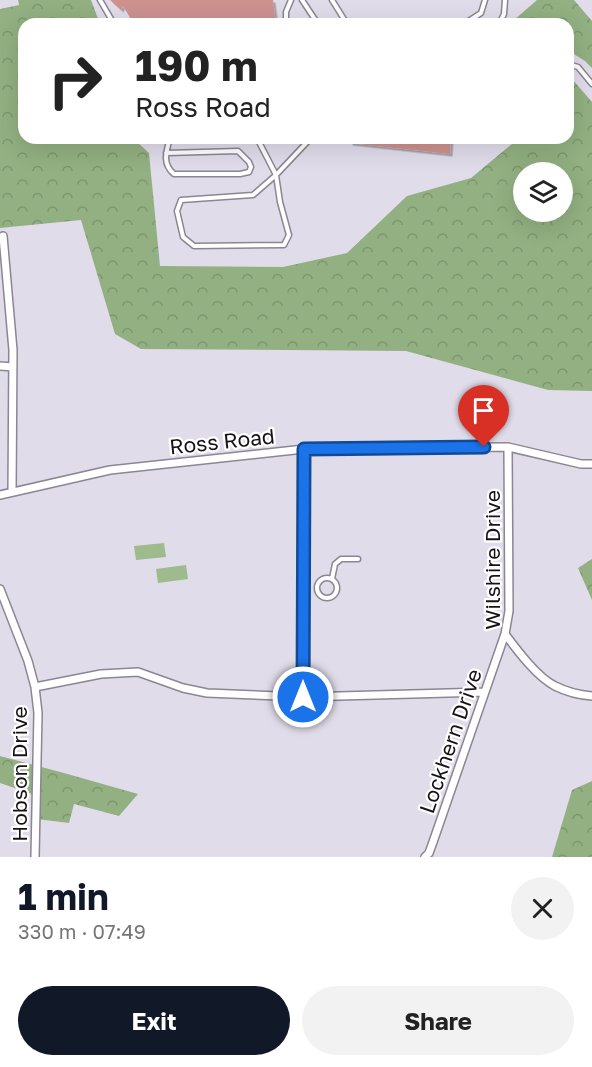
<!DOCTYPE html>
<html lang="en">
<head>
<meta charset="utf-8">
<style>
  body { margin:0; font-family:"Golos Text",sans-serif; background:#f2f2f2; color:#222; height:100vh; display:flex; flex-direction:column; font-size:22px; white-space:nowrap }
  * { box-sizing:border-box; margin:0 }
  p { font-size:20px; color:#767676 }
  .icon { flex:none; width:33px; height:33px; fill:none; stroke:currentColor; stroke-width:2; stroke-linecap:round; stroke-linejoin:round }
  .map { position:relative; height:857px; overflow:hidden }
  .sheet { display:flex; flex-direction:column; background:#fff; flex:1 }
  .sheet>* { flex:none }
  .banner { position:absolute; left:18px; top:18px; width:556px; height:126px; border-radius:18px; box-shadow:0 6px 24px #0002; background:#fff; color:#222; overflow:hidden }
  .fabs { position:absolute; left:513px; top:162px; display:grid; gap:12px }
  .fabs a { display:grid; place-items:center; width:60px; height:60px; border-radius:50%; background:#fff; box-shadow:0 6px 24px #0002; font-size:30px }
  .pin { position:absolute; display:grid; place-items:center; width:51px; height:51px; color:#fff; margin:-62px -26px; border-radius:50% 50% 50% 0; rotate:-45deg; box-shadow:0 0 6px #0007 }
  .pin .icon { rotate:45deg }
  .me { position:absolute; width:66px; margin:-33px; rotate:0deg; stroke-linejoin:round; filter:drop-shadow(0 0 4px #0008) }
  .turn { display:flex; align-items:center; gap:21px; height:126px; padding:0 18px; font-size:27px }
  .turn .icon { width:78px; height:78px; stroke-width:2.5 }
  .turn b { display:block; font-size:42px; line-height:51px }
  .round { display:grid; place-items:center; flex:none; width:63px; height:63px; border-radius:32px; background:#f2f2f2 }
  .head { display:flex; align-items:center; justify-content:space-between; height:102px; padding:0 18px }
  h1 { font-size:36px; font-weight:700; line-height:45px; color:#111827 }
  .primary-button { display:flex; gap:12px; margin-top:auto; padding:12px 18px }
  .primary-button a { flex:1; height:69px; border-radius:36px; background:#111827; color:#fff; font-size:24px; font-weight:700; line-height:69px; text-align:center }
  .primary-button a+a { background:#f2f2f2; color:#222 }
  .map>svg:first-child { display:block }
  .forest { fill:url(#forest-crowns); fill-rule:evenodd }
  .pitch { fill:#9dbb8c }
  .building { fill:#cd918e; filter:url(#shadow) }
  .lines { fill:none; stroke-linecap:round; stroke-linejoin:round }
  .service-casing { stroke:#8b8693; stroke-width:7 }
  .minor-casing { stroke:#8b8693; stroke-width:10 }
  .service { stroke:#fff; stroke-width:4 }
  .minor { stroke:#fff; stroke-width:7 }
  .route-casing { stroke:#114b97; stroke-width:15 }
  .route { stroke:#1a73e8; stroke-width:10 }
  .labels { text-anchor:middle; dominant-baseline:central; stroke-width:4.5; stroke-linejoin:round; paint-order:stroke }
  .street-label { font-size:21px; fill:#151318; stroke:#fff }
</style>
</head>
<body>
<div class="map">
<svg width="592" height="857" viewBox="0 0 592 857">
  <defs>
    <pattern id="forest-crowns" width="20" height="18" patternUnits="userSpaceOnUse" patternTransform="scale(1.5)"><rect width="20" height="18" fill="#92b081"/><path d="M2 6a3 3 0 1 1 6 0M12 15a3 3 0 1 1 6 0" fill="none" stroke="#7d966f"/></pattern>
    <filter id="shadow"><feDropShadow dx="2.5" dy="2.5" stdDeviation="0" flood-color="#0004"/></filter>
  </defs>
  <rect width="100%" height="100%" fill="#e1dcea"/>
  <path class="forest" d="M18,0h73l9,24h-76v114h109l16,15 11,113 123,1 64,-14 60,-57 64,-18 48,-40h49l1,-60 3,1 20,23v289l-44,-1 -142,-39 -265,-2 -26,-15 -34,-114 -81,8v-219l19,-4zM562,172v40h-38v-40z
    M537,0h37l18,21v47l-7,-7 -16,-10 -1,-27h-47l-7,-4z
    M592,559v41l-14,-32z
    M0,756l64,17 74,21 -19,22 -45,-12 -5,19 -32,-4 1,-23 -38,-13z
    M592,781v76h-40l20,-67z"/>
  <path class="pitch" d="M164,543l2,14 -30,3 -2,-14z
    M186,565l2,14 -30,4 -2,-14z"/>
  <path class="building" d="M110,0h163l3,24h-142l-11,-18 -2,4z
    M351,138h100l-1,16 -100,-11z"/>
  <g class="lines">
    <g class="service-casing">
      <path id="service" d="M100,0l14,24
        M302,0l16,24
        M332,0l15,24
        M286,24v-12l5,-12
        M464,24l17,-11 4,-13
        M499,24l5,-10 1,-14
        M568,64l10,3 14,17
        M257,138l19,37 4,27 9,33 -5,10 -90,1 -11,-9 -6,-26 4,-11 72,-5 23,-20 35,-37
        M166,153l72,-2 11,11 2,5 -2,5 -9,2h-66c-12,-10 -8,-22 -4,-36
        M317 588a10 10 0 1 1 20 0a10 10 0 1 1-20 0Z
        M332,579l3,-15 6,-5h17"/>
    </g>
    <g class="minor-casing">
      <path id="minor" d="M3,236l10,114 -1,142
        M0,366l13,1
        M508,447l1,164 -4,23c12,16 32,43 50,52 12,6 24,9 37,10
        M0,495l110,-25 194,-21 204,-2 73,17h11
        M0,589l28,72 7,26 3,26 -3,144
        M35,687l66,-13 37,-2 45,16 24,5 96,4 182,-5
        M303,697l1,-248
        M425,857l4,-4 4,-11 72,-208"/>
    </g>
    <use href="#service" class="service"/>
    <use href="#minor" class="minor"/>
  </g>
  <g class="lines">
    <g class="route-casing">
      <path id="route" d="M303,697l1,-248 180,-2"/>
    </g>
    <use href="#route" class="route"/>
  </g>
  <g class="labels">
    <g class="street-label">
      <text transform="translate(222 441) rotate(-6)">Ross Road</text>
      <text transform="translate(492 560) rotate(-90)">Wilshire Drive</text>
      <text transform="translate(450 741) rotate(-71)">Lockhern Drive</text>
      <text transform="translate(19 774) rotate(-90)">Hobson Drive</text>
    </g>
  </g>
</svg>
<div class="fabs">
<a><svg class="icon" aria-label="layers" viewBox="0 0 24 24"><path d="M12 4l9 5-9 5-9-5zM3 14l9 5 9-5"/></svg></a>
</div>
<div class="pin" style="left:484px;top:447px;background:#d93025"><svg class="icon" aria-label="arrive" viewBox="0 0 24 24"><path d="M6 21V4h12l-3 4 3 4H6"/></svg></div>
<svg class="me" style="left:303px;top:697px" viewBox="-20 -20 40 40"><circle r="17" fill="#1a73e8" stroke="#fff" stroke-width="3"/><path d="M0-11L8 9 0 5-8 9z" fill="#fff"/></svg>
<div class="banner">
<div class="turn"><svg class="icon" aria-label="right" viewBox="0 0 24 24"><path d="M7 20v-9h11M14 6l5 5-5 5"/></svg><div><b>190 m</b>Ross Road</div></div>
</div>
</div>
<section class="sheet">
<div class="head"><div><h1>1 min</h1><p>330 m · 07:49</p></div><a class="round"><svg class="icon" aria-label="close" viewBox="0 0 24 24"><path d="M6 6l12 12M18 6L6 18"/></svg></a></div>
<div class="primary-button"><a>Exit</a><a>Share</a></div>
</section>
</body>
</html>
